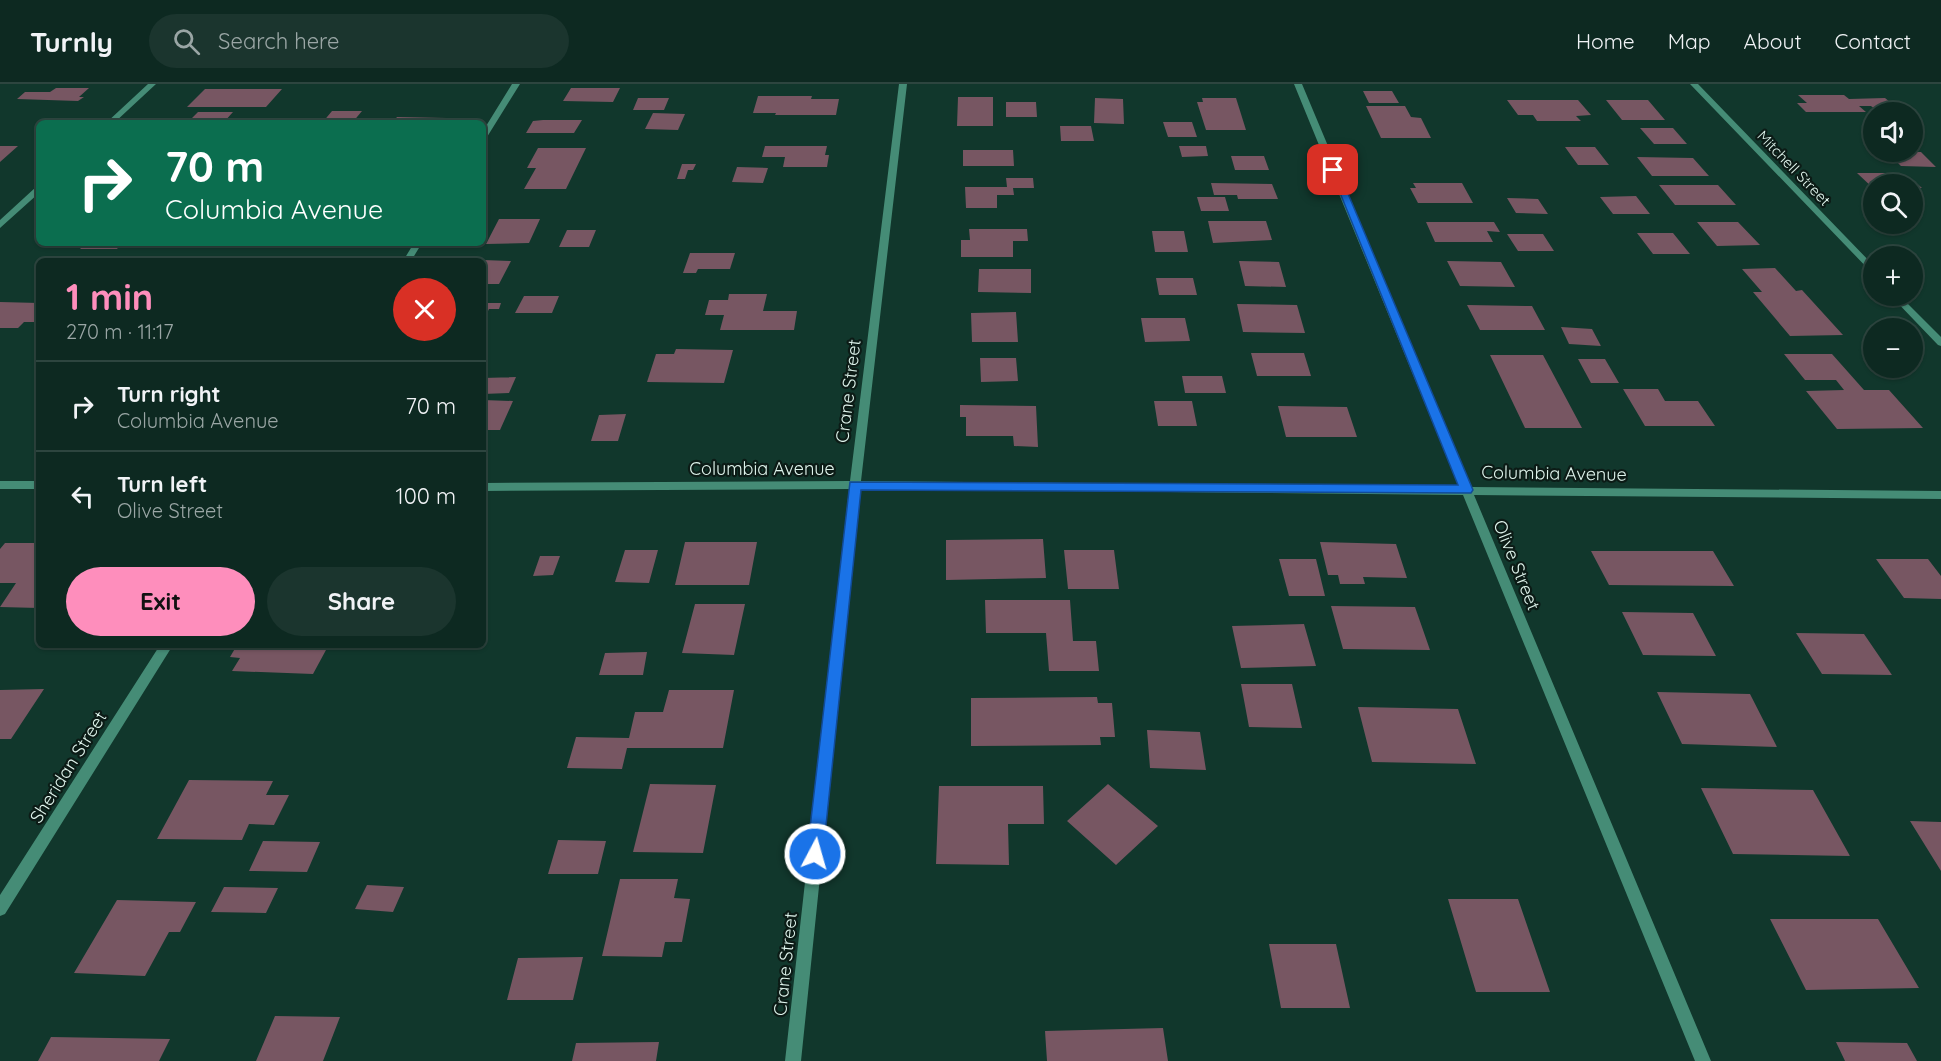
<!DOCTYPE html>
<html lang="en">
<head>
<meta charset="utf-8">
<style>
  body { margin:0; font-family:Quicksand,sans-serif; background:#1b352e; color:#f1f3f6; height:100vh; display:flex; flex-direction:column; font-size:22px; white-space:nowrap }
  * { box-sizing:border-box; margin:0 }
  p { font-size:20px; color:#9aa6a5 }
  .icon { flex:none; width:33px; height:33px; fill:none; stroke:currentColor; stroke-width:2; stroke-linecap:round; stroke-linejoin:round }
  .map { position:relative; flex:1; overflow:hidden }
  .details { position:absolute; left:36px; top:174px; width:450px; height:390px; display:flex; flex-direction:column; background:#0d2921; border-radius:9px; box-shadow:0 2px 4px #0004,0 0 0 2px #2d453f }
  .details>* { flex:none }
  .guide { position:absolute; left:36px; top:36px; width:450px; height:126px; border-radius:9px; box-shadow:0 2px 4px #0004,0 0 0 2px #2d453f; background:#0b6e4f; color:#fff; overflow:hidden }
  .tools { position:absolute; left:1863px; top:18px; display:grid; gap:12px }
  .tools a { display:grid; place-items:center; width:60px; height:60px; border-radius:50%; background:#0d2921; box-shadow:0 2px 4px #0004,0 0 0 2px #2d453f; font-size:30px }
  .pin { position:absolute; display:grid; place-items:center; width:51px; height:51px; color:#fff; margin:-26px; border-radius:12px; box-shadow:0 3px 9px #0006 }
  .me { position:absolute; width:66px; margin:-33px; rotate:6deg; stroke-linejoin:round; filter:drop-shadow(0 0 4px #0008) }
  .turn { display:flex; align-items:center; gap:21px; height:126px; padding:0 30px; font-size:27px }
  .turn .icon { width:78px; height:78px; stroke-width:2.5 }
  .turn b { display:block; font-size:42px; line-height:51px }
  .round { display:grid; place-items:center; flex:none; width:63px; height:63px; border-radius:32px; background:#1b352e }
  .summary { display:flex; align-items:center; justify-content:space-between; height:102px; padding:0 30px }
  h1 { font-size:36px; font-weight:800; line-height:45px; color:#fe8ebc }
  .cta { display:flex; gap:12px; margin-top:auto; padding:12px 30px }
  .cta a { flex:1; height:69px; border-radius:36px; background:#fe8ebc; color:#111; font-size:24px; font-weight:800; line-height:69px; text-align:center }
  .cta a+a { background:#1b352e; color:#f1f3f6 }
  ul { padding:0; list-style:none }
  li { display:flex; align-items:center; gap:18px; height:90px; padding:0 30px; border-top:2px solid #2d453f }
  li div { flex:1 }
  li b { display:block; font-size:22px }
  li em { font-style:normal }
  header { display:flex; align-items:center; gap:36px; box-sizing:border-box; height:84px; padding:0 30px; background:#0d2921; border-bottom:2px solid #2d453f }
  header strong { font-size:28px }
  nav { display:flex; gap:33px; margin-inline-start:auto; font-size:21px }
  .search { width:420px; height:54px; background:#1b352e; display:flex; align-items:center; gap:15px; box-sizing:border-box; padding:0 21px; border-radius:33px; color:#9aa6a5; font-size:22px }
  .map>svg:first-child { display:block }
  .building { fill:#775662 }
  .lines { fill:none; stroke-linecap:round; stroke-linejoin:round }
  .minor { fill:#458c76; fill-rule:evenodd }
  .route { fill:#1a73e8; stroke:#114b97; stroke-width:1.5 }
  .labels { text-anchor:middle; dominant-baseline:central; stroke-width:4.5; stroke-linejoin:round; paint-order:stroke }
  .far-street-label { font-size:15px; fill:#dff4ec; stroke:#0c1b16 }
  .street-label { font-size:18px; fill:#dff4ec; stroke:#0c1b16 }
</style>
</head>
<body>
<header>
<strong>Turnly</strong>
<div class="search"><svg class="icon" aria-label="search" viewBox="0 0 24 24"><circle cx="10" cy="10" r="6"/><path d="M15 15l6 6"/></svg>Search here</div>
<nav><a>Home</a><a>Map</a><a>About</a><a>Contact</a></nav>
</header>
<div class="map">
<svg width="1941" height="977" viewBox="0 0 1941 977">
  <rect width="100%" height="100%" fill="#11372c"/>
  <path class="building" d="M56,4h33l-10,9h5l-6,4 -61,-2 8,-7h25z
    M571,4h49l-7,14 -50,-1z
    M205,5h77l-16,18h-79z
    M1363,7h29l7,12h-30z
    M1798,11h46l5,4 36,-1 16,13h-24l-6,-5h-12l7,6h-60l-9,-9h10z
    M758,12h54l-1,3h28l-3,16h-61l1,-2h-23z
    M958,13h35v29h-36z
    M638,14h31l-5,12h-31z
    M1095,14l28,1 1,25 -30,-1z
    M1202,14h34l10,32h-40l-9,-28h6z
    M1507,16h71l13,15 -15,1 5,5h-44l-4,-6h-15z
    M1606,16h42l17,20h-43z
    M1006,18h30l1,15h-31z
    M1366,22h39l6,11 10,1 10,20h-50z
    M332,27h30l-10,12h-30z
    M198,28h35l-9,10 -50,1 4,-4h13z
    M653,29l32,1 -7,16 -33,-1z
    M397,33l50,1 -4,5h-51z
    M543,36h39l-8,13h-48l7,-12z
    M1163,38h29l5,15h-29z
    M1060,42h31l3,15h-33z
    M1640,44h33l14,16h-33z
    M0,62h18l-18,16z
    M765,62h62l-2,9h4l-2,12h-44l2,-10h-23z
    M1179,62h27l2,10 -26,1z
    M1565,63h30l14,18h-31z
    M538,64h48l-20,41h-42l12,-21h-9z
    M963,66h50l1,16h-51z
    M1887,68h34l15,15 -35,-1z
    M1231,72h33l5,14h-34z
    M1637,73l56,1 16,18h-57z
    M682,80h14l-3,6h-5l-3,9h-8z
    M737,83l31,1 -5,15 -31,-1z
    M1857,89h37l8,8h12l8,7h-10v-4h-38v5z
    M1006,94h27l1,10h-21l1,7h-17v13h-31l-1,-21h42z
    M1211,99l61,1 6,15h-40l-1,-4h-23z
    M1413,99h49l11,20h-55l-8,-15h6z
    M1659,101h59l18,20h-61z
    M1636,112l14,18h-37l-13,-17z
    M1197,113h28l4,14h-28z
    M1507,114l31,1 10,15 -32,-1z
    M499,135h41l-11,24 -43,1z
    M1208,137h58l6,19 -59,3z
    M1426,138h68l6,10 -13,-1 6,11h-58z
    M1697,138h41l22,23 -43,1z
    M969,145h58l1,12h-15v16h-52v-17h9z
    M567,146h29l-7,17h-30z
    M1152,147h32l4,21h-33z
    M1637,149h36l17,21h-37z
    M1507,150h36l11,17h-36z
    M86,159h36l-5,6h-37z
    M690,169h45l-5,16h-32l-2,4h-13z
    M283,172l52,1 -3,4h-53z
    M483,176l28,1 -12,23h-16z
    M1239,177l40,1 7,25 -41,-1z
    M1447,177l54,1 14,25 -55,-1z
    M1775,184l21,23 6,-1 41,45 -53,1 -37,-44h9l-20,-23z
    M979,185h52v24l-53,-1z
    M1156,194h37l4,17h-38z
    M729,210h38l-4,17h34l-3,19h-74l4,-15h-19l4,-15h19z
    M524,212h35l-7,17h-37z
    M0,218l39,1v19h-15l-6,6h-18z
    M483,219h18l-2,6h-10l-6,12z
    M1237,220l60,1 8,28 -62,-1z
    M1467,221l65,1 13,24h-65z
    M1016,228l2,30h-46l-1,-29z
    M1141,234h44l5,23 -45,1z
    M1561,243l31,2 9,17 -32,-2z
    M676,265l57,1 -9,33 -77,-1 9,-28h18z
    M1251,269h53l7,23h-54z
    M1784,270h48l32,36h25l34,38 -86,1 -31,-38 38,-1 -8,-10h-31z
    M1490,271h53l39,73h-57z
    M980,274h36l2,23 -37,1z
    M1578,275h27l14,24h-28z
    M1182,292h40l4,17h-41z
    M516,293l-7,16 -26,1v-16z
    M1623,305h35l7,12h33l17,25h-70z
    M483,316l30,1 -13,29h-17z
    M1154,317h38l5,25h-39z
    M960,321l76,1 2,41 -24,-1 -1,-10h-47v-19h-6z
    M1278,322l69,1 10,30h-71z
    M626,330l-8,27h-27l8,-26z
    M1043,455l3,39 -100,2v-40z
    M685,458h72l-8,43h-74z
    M1320,458l76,2 11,34 -44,-1 2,7h-25l-2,-9h-10z
    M5,459h34v65l-39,-1 16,-24h-16v-34z
    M625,466h33l-9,33 -34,-1z
    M1064,466h50l5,39h-51z
    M1591,467h122l21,35 -125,-1z
    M540,472h20l-7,19 -20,1z
    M1279,475h37l9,37h-36z
    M1876,475h52l13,17v23l-37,-1z
    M985,516h85l3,41h23l3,30h-50l-3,-38h-60z
    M695,520h50l-11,51 -52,-2z
    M1331,522l84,1 15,43 -87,-1z
    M1622,528l71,1 23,43 -73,-1z
    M1304,540l12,42 -75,2 -9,-42z
    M1796,549l68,1 28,41 -70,-1z
    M237,561h75l-2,4 16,1 -13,24 -81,-3 8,-13 -10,-1z
    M647,568l-4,23h-44l6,-22z
    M1241,600h51l10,44 -53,-1z
    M44,605l-33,50h-11v-49z
    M669,606h65l-11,58h-96l-5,21 -55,-1 9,-31 53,1 6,-26h28z
    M1657,608l93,2 27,53 -95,-3z
    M1097,613l1,6h14l3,34h-15l1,8 -130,1v-48z
    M1358,623l100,2 18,55 -104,-2z
    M1147,646l53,2 6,38 -56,-2z
    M189,696l84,1 -7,14h23l-15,30 -25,-1 -7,16 -85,-1z
    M650,700l66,1 -13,68 -70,-1z
    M1108,700l50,42 -42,39 -49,-44z
    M939,702h104l1,38h-36l1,41 -73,-1z
    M1701,704l112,2 37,66 -117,-2z
    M1910,737l31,1v49z
    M558,756l48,1 -8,33h-50z
    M263,757l57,1 -13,30 -58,-1z
    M620,795h58l-4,19 16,1 -8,43h-17l-3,15 -60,-1z
    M367,801l37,2 -11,25 -38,-3z
    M224,803l54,1 -12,25 -55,-1z
    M1448,815h70l32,93h-74z
    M117,816l79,2 -16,30h-11l-24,44 -71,-3z
    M1770,835h108l41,69 -113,2z
    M1269,860h67l14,64h-69z
    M583,873l-10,43h-66l11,-42z
    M275,932l65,1 -17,44h-67z
    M1163,944l5,33h-121l-2,-30z
    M51,953l119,2 -11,22h-121z
    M659,958l-3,19h-84l4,-18z
    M1836,958l71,1 10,18h-72z"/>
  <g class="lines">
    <path class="minor" d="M148,0h8l-42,39h-8z
      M512,0h8l-33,53 -4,2v-8z
      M899,0h8l-46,397 598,6 -165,-403h8l169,403 470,4v8l-467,-4 237,566h-16l-232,-566 -603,-6 -59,572h-16l64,-572 -366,2v-8l367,-2z
      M1690,0h8l176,182v9z
      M36,103h3v6l-39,35v-8z
      M414,159h8l-11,18h-8z
      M1891,212h9l41,41v9l-3,-1z
      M0,397h39v8h-39z
      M160,561h13l-168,269 -5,2v-21z"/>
  </g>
  <path class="route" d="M1330,84l8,2 135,320 -2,3 -610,-3 -38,364 -2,5 -6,3 -6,-3 -2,-5 43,-372 608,3z"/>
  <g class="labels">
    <g class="far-street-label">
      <text transform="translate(1794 84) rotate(46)">Mitchell Street</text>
    </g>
    <g class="street-label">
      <text transform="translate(848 307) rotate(-83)">Crane Street</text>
      <text x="762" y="384">Columbia Avenue</text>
      <text transform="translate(1554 389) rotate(1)">Columbia Avenue</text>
      <text transform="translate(1517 481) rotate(68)">Olive Street</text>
      <text transform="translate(68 683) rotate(-58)">Sheridan Street</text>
      <text transform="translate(785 880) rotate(-84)">Crane Street</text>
    </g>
  </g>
</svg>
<div class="tools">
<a><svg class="icon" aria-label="sound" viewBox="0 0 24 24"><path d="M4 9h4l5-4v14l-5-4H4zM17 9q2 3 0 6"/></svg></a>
<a><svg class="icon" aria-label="search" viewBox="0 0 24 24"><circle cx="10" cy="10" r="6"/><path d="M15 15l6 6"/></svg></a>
<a>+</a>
<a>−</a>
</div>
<div class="pin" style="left:1333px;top:86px;background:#d93025"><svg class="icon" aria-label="arrive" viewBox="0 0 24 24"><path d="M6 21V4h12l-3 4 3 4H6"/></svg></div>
<svg class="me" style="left:815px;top:770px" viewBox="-20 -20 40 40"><circle r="17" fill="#1a73e8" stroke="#fff" stroke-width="3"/><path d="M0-11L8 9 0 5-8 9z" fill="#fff"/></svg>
<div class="guide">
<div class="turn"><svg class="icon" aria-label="right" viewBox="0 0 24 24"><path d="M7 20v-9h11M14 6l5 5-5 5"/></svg><div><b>70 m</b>Columbia Avenue</div></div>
</div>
<section class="details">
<div class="summary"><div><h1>1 min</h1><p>270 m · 11:17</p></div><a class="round" style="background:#d93025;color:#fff"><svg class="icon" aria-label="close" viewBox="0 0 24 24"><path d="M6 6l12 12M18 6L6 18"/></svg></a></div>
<ul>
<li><svg class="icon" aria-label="right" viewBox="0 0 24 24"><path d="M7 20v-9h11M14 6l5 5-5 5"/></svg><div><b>Turn right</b><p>Columbia Avenue</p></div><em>70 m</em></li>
<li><svg class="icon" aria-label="left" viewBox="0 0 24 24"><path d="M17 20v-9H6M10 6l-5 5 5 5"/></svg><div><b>Turn left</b><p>Olive Street</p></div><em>100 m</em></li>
</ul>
<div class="cta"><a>Exit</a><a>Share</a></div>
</section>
</div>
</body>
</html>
